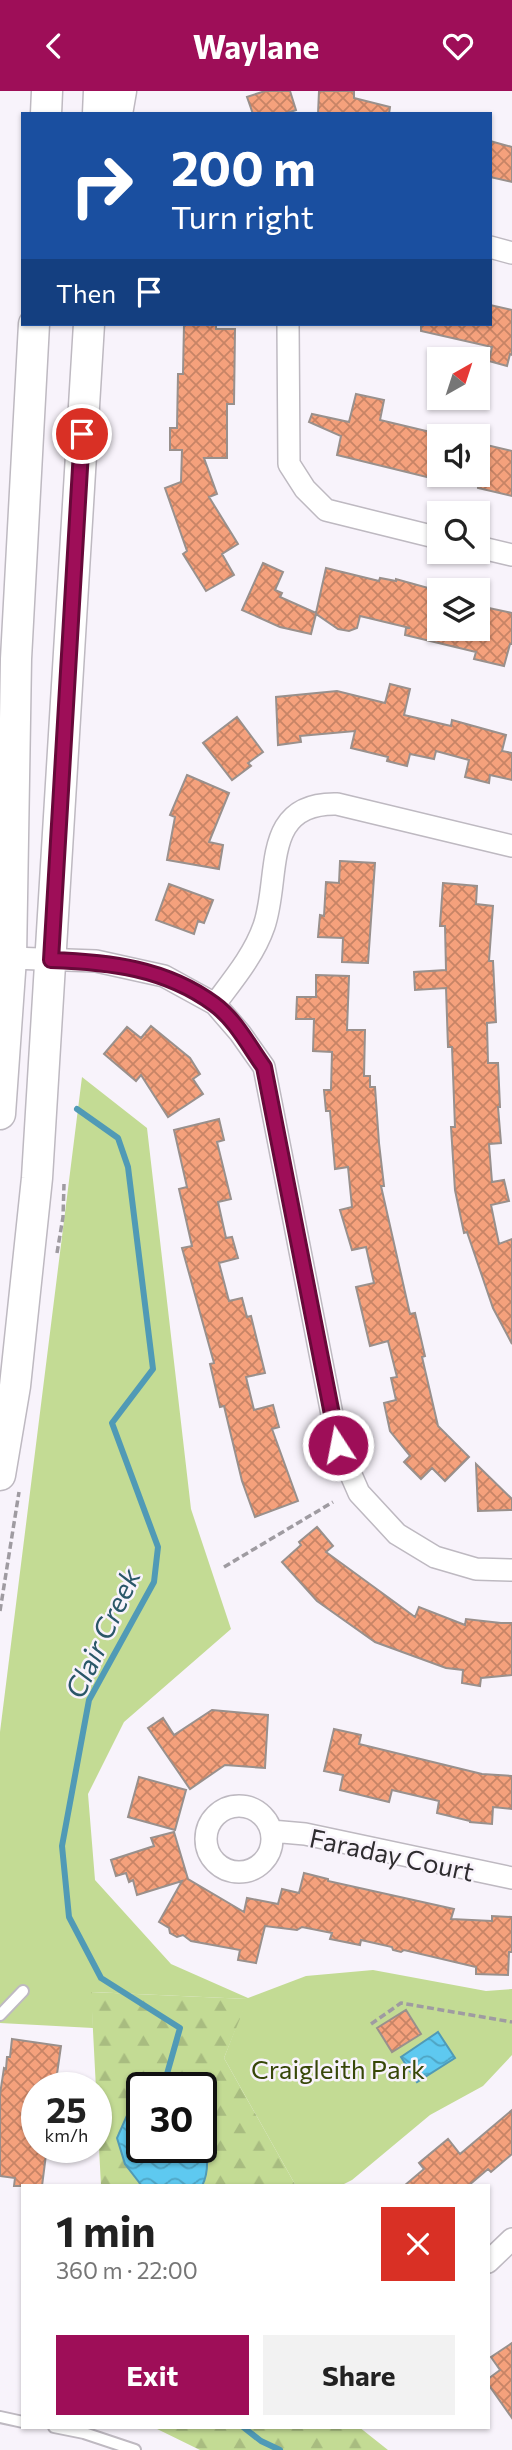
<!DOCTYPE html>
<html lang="en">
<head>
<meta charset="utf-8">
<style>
  body { margin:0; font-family:Commissioner,sans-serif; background:#f2f2f2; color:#222; height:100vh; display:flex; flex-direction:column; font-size:26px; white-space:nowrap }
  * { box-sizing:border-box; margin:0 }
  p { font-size:23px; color:#767676 }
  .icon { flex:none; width:38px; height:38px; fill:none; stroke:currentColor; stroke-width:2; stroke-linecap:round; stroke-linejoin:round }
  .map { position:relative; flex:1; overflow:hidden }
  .details { position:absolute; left:21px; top:2093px; width:469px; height:245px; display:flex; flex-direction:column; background:#fff; border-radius:0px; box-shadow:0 2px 5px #0004 }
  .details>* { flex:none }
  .banner { position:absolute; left:21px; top:21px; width:471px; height:214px; border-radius:0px; box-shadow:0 2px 5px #0004; background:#1a4fa0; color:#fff; overflow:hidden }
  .needle { width:46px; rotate:39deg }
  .fabs { position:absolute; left:427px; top:256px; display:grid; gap:14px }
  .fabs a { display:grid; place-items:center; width:63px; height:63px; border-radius:0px; background:#fff; box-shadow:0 2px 5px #0004; font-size:35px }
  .speed { position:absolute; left:21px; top:1981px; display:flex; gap:14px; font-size:35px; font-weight:700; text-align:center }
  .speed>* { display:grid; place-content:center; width:91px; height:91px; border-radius:50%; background:#fff; box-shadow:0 2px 5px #0004; line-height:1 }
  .speed small { font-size:18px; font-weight:400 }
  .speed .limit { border:4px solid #111; border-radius:10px; background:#fff; color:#111 }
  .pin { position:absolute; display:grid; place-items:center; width:60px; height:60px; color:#fff; margin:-30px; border:4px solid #fff; border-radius:50%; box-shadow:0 2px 7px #0007 }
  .me { position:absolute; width:77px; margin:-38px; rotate:349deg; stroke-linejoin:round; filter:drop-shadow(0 0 5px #0008) }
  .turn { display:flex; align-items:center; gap:24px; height:147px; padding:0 35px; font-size:32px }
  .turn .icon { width:91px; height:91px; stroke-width:2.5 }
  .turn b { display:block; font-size:49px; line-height:60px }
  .then { display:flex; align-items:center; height:66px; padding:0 35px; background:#0003; gap:14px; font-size:26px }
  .round { display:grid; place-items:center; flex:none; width:74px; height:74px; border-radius:0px; background:#f2f2f2 }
  .head { display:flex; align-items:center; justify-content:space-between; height:119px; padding:0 35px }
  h1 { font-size:42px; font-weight:700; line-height:52px }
  .button { display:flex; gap:14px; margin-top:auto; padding:14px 35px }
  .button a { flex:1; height:80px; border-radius:0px; background:#9e0e58; color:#fff; font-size:28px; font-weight:700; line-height:80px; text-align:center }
  .button a+a { background:#f2f2f2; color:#222 }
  header { display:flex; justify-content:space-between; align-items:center; height:91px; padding:0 35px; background:#9e0e58; color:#fff; font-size:32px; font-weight:700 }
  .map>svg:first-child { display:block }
  .green { fill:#c3db94 }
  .forest { fill:url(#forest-firs) }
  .water { fill:url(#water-waves); stroke:#509ab6; stroke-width:2 }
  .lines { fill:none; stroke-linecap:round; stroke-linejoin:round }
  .stream { stroke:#509ab6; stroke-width:6 }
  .building { fill:url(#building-cross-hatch); stroke:#99908c; stroke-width:2 }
  .service-casing { stroke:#beb9c1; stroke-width:14 }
  .minor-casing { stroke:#beb9c1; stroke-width:24 }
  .secondary-casing { stroke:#beb9c1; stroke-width:33 }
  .path { stroke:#9f9ba1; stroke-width:3.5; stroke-dasharray:7 3.5; stroke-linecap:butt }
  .service { stroke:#fff; stroke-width:10 }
  .minor { stroke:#fff; stroke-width:21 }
  .secondary { stroke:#fff; stroke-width:30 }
  .route-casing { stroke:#670939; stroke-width:18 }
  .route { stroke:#9e0e58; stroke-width:12 }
  .labels { text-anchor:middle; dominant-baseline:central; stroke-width:5; stroke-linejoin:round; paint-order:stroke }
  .street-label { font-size:26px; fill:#2f2d30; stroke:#f8f3fb }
  .park-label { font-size:26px; fill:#374708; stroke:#f8f3fb }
  .water-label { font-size:28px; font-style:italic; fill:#2a5768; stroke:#f8f3fb }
</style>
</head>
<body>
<header><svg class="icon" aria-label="back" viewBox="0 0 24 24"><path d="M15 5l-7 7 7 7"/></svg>Waylane<svg class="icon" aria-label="heart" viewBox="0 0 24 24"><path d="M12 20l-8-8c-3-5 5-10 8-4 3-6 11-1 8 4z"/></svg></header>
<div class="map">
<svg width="512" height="2359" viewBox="0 0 512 2359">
  <defs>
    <pattern id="forest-firs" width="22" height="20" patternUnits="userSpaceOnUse" patternTransform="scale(1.75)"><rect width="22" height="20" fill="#c3db94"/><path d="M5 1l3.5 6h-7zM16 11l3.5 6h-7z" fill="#a8bc80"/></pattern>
    <pattern id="water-waves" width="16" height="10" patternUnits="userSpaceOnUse" patternTransform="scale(1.75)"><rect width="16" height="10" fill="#5ec9f0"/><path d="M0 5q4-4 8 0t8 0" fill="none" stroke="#4ea4c3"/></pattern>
    <pattern id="building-cross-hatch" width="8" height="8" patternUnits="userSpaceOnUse" patternTransform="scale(1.75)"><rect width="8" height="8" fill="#f5a17c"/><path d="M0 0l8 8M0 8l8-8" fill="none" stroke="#c78466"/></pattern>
  </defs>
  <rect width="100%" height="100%" fill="#f8f3fb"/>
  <path class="green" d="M82,986l65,51 44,381 40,120 -107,93 -36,72 7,86 76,84 77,34 58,-22 67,-6 113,21 26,-2v66l-29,31 -53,29 -78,65 -12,6h-44l-72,-128 23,-59 -155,-7 1,36 -93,-5v-291z"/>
  <path class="forest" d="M91,1901l157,7 -24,59 72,128h-94c7,-13 7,-37 -1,-50v-48h-32l-4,-7 -14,7h-9v4l-6,3 -11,69 17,22h-41z
    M153,2336h206l29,23h-188z"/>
  <path class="water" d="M438,1941l17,26 -38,24 -16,-25z
    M142,2001v55h59v-11c8,13 8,37 1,50h-60l-17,-22 -8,-26 19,-43z"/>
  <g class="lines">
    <path class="stream" d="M77,1018l41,29 10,29 25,202 -41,54 46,124 -4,35 -65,118 -27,146 7,71 32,61 79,50 -15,53
      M243,2336l18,14 19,9"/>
  </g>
  <path class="building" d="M265,0h25l6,19 -12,4h-31l-6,-17z
    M319,0h35v7l36,9 -1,7h-71z
    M490,50l22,6v35l-22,-5z
    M490,214l22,5v45l-2,-1 -3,12 -18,-5 3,-14 -71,-16v-7h69z
    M184,233h32v5h19l-1,75h-7v54h-23l13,36 -8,3 29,47 -16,10 12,21 -28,16 -23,-37 4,-3 -22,-63 16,-6 1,-32h-12v-22h7l1,-54h5z
    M356,303l28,6 -4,20 59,14v46l-102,-25 4,-19 -32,-14 3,-8 37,8z
    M478,352l34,8v45l-34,-8z
    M263,472l20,9 -8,18 7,3 -2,4 36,16 10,-45 53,13 1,-3 16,3v-2l43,12v37h40l5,-21 28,6v31h-2l-6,22 -30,-7 2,-7 -71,-17 1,-7h4l-50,-12 -3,12 -8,3 -11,-2 -22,-15 -5,20 -31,-7 -38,-17z
    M390,593l20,5 -6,26 47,11 1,-6 54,15 -4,16 10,2v27l-22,-5 -1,8 -24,-6 4,-17 -33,-9 -2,8 -24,-5 -3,12 -20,-5 1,-4 -37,-9 4,-17 -55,5 1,6 -23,3 -2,-48 61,-6 48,12z
    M237,626l26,35 -15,11 3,3 -19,14 -29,-37z
    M187,684l42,18 -20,49 14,3 -4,24 -52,-9 8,-43 -5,-2z
    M340,770l35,2 -7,100 -26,-1 1,-24 -25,-1 2,-22 4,1 2,-34 13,1z
    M443,792l34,3 -1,18 17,2 -4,55h4l3,61 -9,1 1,40h10l2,44h-2l3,36 -12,1 3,38 12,-2 5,21 -18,4 8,39 13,-5v105l-19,-36 -26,-76 -3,1 -9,-43 -4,-63h4l-3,-80h-4l-2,-59 -31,2 -1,-18 32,-2 -1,-44h-5z
    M169,793l44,16 -9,23 -6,-2 -4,13 -38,-14z
    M316,884l33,1 -2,54h18l-1,46h6v11h5l4,56 5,43h-3l29,128 5,-1 10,43 -3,1 16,69 31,31 -24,24 -13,-13 -11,11 -17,-17 6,-6 -20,-25 -6,-28 12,-3 -5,-22 6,-1 -9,-36 -18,5 -14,-59 18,-4 -8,-36 -14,3 -12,-40 12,-3 -4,-40 -13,2 -5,-58h-4l-2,-21h7l1,-38 -19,-1 1,-32h-18l1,-22h19z
    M151,935l39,32 10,16 -7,5 10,15 -35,23 -27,-42 -5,6 -32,-27 23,-27 14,11z
    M219,1028l5,21 -7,2 14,57 -13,3 8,36 6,-1 6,21 -19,5 10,38 13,-3 5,19 4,-1 14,57 -19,4 8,33 19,-5 6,22 -7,2 26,72 -43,16 -13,-36 -18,-75 -4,1 -10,-43 4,-1 -32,-115 10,-2 -13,-57 8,-2 -13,-57z
    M476,1373l36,35v11l-34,1z
    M317,1436l16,19 -7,6 89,65 4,-10 46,18 1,-6 35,4h11v52l-31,3 -1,8 -18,-3 1,-13 -17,-2 -71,-26 -58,-41 -35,-39 19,-17 -2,-3z
    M212,1619l56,5 -3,53 -40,-3 -35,24 -42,-61 15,-10 11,17z
    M334,1638l27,6 -2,9 123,30 30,2v33l-19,-2 -1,17 -22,-2v-1l-33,-8 2,-12 -47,-11 -3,12 -49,-12 3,-15 -19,-4z
    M139,1686l47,13 -11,40 -47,-13z
    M174,1741l14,47 56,33 3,-14 31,6 4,-15 17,4 5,-20 24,6v2l126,28 -3,10 41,2v-5l20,1v35h-3l-1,23 -32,-1v-7l-72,-17 -3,2 -8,-2 -1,-3 -31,-7 -1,5 -30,-6 2,-6 -30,-6 -5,3 -32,-4 -9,37 -18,-3 2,-10 -49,-9 -8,-6 -6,2 -7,-4 -1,-5 -10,-6 23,-41 -45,14 -4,-15 -4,2 -3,-9 -10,3 -5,-16 43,-14 -3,-8z
    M406,1919l15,24 -29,18 -15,-24z
    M12,1948l49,7 -6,42h-18v59h10l-5,39h-28l1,-8 -15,-2v-82l4,-26 2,1 1,-12h3z
    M512,2019v44l-21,18 -3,-3 -20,17h-64l20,-17 -5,-6 29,-24 12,15z
    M512,2252v75l-24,-34v-5l12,-9 -9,-13z"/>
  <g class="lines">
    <g class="service-casing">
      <path id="service" d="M0,1924l23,-24
        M0,2326l23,5
        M54,2336l30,6 51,17"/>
    </g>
    <g class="minor-casing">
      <path id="minor" d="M490,156l22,6
        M288,233l1,140 16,25 21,21 113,28
        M478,456l34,8
        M11,867l85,3 68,15 51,28 25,29 24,34 74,378 21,48 38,41 38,23 41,12 36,1
        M215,913c18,-24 39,-49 49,-78 17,-49 -4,-124 73,-122l175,42
        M206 1748a33 33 0 1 1 66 0a33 33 0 1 1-66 0Z
        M271,1740l34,3 207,44
        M488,2171l24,-23"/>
    </g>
    <g class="secondary-casing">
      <path id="secondary" d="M46,23l1,-23
        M98,23l1,-23
        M117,23l4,-23
        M0,1023l11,-156 5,-299 18,-335
        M0,1384l15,-89 22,-208 52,-854"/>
    </g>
    <path class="path" d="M57,1162l6,-36 1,-33
      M224,1476l109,-65
      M0,1520l19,-119
      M371,1933l30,-21 111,19"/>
    <use href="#service" class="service"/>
    <use href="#minor" class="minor"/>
    <use href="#secondary" class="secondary"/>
  </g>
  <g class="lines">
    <g class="route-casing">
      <path id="route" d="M82,343l-31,526c58,2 114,8 163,44 21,15 35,42 50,63l74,378"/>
    </g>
    <use href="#route" class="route"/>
  </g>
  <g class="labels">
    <g class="street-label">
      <text transform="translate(392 1763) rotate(12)">Faraday Court</text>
    </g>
    <g class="park-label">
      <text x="338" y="1977">Craigleith Park</text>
    </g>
    <g class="water-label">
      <text transform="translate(102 1542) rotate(-65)">Clair Creek</text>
    </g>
  </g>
</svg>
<div class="fabs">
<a><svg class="needle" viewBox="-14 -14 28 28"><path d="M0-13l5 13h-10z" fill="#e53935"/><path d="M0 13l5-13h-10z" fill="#767676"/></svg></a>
<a><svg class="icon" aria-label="sound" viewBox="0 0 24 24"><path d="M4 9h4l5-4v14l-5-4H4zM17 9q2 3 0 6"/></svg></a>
<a><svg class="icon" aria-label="search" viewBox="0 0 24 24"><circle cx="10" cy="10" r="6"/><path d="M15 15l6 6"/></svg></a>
<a><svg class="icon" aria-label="layers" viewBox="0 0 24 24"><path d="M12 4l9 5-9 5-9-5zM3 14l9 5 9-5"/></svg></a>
</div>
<div class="speed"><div>25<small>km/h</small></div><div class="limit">30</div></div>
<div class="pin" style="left:82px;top:343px;background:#d93025"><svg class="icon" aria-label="arrive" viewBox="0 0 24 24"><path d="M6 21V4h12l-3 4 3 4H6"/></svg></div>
<svg class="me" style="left:338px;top:1354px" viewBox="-20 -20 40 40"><circle r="17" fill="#9e0e58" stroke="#fff" stroke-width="3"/><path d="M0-11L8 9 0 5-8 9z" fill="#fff"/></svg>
<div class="banner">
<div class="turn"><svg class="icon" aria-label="right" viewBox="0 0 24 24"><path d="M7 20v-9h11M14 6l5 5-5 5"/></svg><div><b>200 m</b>Turn right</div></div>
<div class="then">Then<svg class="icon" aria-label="arrive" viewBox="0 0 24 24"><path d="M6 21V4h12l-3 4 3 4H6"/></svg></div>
</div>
<section class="details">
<div class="head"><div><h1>1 min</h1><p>360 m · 22:00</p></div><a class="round" style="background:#d93025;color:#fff"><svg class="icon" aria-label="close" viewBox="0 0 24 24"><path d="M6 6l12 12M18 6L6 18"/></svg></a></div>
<div class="button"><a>Exit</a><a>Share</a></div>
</section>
</div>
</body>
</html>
